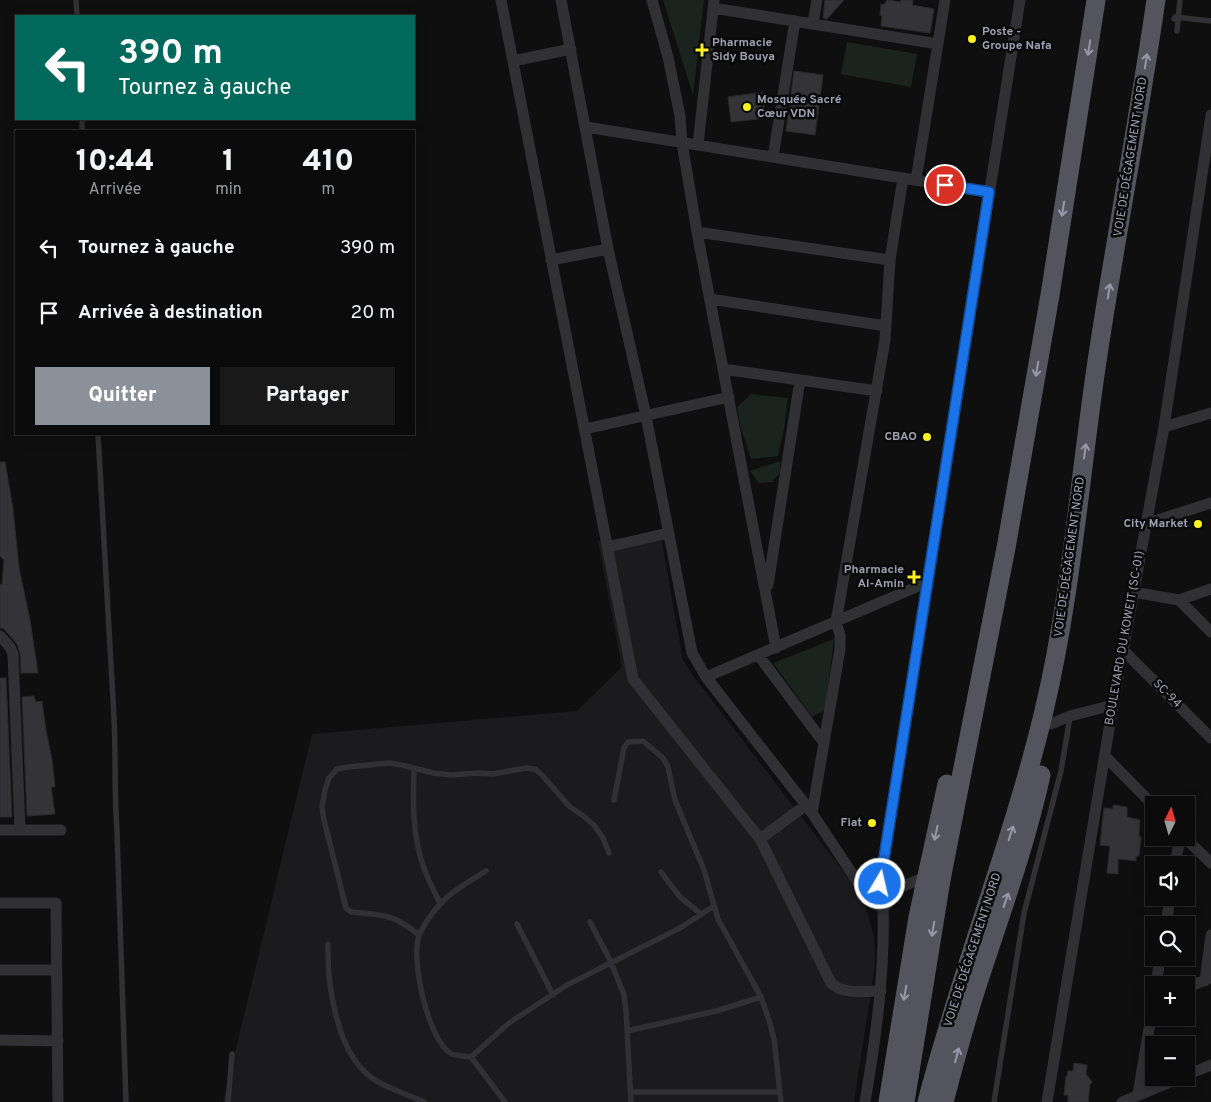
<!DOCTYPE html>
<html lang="fr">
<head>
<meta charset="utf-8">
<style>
  body { margin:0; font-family:Overpass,sans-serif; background:#19191a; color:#f1f3f6; height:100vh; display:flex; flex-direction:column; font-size:19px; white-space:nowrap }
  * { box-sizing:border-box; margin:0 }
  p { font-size:16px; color:#9a9b9d }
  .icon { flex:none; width:28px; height:28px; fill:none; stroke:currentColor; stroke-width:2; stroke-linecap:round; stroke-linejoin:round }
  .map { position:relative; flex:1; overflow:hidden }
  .details { position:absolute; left:15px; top:130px; width:400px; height:305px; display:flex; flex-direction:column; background:#0b0b0c; border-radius:0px; box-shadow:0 2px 12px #0003,0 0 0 1px #2b2b2d }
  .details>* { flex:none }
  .hud { position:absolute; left:15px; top:15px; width:400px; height:105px; border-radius:0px; box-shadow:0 2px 12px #0003,0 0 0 1px #2b2b2d; background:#00695c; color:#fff; overflow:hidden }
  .needle { width:32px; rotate:5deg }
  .buttons { position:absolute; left:1145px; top:796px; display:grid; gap:10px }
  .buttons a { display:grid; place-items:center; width:50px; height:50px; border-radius:0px; background:#0b0b0c; box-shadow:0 2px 12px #0003,0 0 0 1px #2b2b2d; font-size:25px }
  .pin { position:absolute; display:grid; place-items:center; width:42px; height:42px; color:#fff; margin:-21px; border:2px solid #fff; border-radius:50%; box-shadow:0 1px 5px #0007 }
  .me { position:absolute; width:55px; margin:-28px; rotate:9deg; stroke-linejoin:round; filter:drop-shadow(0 0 4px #0008) }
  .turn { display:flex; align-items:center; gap:18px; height:105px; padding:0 20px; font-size:22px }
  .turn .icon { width:65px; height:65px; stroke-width:2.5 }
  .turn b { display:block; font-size:35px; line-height:42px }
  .eta { display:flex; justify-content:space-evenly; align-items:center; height:85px; text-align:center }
  .eta b { font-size:30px; font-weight:800; line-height:35px }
  .button { display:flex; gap:10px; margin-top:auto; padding:10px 20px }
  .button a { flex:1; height:58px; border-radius:0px; background:#8c9099; color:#fff; font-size:20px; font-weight:800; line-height:58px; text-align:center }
  .button a+a { background:#19191a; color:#f1f3f6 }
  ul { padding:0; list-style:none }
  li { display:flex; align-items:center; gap:15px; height:65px; padding:0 20px }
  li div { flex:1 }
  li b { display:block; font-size:19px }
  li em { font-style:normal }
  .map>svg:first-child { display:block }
  .built { fill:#1b1b1d }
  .green { fill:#1b231e }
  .building { fill:#343438; stroke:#2a292c }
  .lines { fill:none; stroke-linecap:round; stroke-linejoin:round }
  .service { stroke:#313035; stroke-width:5.5 }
  .minor { stroke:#313035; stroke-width:11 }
  .trunk { stroke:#54545e; stroke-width:19 }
  .oneway { stroke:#9898aa }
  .route-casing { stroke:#114b97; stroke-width:12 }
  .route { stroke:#1a73e8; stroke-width:9 }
  .poi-dot { fill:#faf11d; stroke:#0a0a0b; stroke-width:2 }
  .labels { text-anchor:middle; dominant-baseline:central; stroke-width:5; stroke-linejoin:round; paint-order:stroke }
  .poi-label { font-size:12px; font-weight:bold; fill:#9f9fb2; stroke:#0a0a0b; text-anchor:end }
  .street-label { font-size:12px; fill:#9f9fb2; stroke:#0a0a0b }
</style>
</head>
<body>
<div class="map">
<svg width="1211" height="1102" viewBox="0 0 1211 1102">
  <rect width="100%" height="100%" fill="#0f0f10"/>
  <path class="built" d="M660,532l23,128 9,14 171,223 11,40 1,28 -21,137h-631l89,-368 265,-23 45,-44 -24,-126z"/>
  <path class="green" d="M663,0h41l-11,95z
    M847,42l70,12 -6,33 -70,-13z
    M751,394l37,4 -4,31 -6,27 -27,3 -11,-34 -3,-18z
    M780,461v12l-7,7 1,2 -15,1 -9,-12z
    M834,639l-9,71 -13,7 -39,-54z"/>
  <path class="building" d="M825,0h19l-17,19 -4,-1z
    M887,0l14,2v-2h12l-1,5 22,4 -4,24 -49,-7 1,-10 -2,-1 1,-11 3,1z
    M794,71l29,4 -8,60 -29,-4z
    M763,92l3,26 -35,4 -3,-25z
    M0,462h5l8,47 6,59 11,52 8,53h-17l-1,-20 -3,-9 -14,-16h-3v-44l2,1 2,-25 -4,-4z
    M0,678h6l6,139h-12z
    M34,696l2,6 6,-1 4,30 6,28 3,28h-4l4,27 -28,2 -5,-119z
    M1113,805l14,2v10l13,3 -1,16 2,1 -2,19h-3v5l-18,-2v15l-11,-1 3,-27 -10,-1 4,-37 9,1z
    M1074,1063l13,2 -1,9 6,8 -2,2 -2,18h-20v-7h-4l2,-19h1l1,-5h5z"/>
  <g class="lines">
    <path class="service" d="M76,0l1,16
      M1174,19l1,-2 36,4
      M1177,31l3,-31
      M82,119v12
      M98,434c5,94 11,189 16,284 2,37 0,75 3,113l9,271
      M414,769c-1,33 -2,67 10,99 4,12 10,23 16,35
      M614,800l10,-52 4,-6 15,-1 20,17 5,9 7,33 29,70 14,49 43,78 8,23 5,19 7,63
      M486,871c-30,18 -49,29 -66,62 -11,21 8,110 32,121 5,2 13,2 19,3l34,45
      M661,872l19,25 21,17
      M590,922l21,40 13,33 2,16 5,91
      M517,924l36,71
      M419,935c-25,-21 -36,-20 -68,-23l-5,-4 -22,-88 -2,-13 3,-17 4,-12 8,-9 11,-2 41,-4 13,2 31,8 18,2 27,-2 15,1 33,-6 9,1 7,6 27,31 13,9 12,10 9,13 6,15
      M328,944c-1,39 8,102 38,129 13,13 41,21 58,29
      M627,1031l89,-20 45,-14
      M471,1057l38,-34 58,-38 113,-57 34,-22
      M631,1092h149
      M228,1102l4,-48
      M994,1102l30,-189 37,-142 9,-54"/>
    <path class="minor" d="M501,0l132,679 127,160 71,144c12,12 34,8 50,8
      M561,0l47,249 38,167 46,237 14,24 106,136 43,65 7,9 8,6
      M652,0l16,57 12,59 2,27 15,89 79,416
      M713,8l225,36
      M813,23l4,-23
      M513,61l58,-12
      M586,127l403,65
      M698,145l16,-145
      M773,157l22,-136
      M916,180l29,-180
      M697,232l193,28
      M551,260l57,-11
      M710,299l176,27
      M723,369l154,22
      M1164,427l47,-14
      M585,429l144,-32
      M1145,524l66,-21
      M608,547l60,-14
      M768,585l32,-205
      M1133,592l46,8 32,-11
      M1179,600l32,32
      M0,636l10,11 3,7 7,176
      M1123,650l88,88
      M759,656l65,87
      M706,677l222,-95
      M1051,724l19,-8 43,-11
      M1105,756l49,50
      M812,813l28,-164v-14l-4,-13 49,-282 5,-80 13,-82
      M0,830h61
      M1185,838l26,25
      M760,839l46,-34
      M1175,865l5,-27
      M880,884l140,-884
      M870 895a11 11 0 1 1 22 0a11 11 0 1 1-22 0Z
      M892,891l35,-15
      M0,903h56l2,199
      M1166,925l4,-27
      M0,970h57
      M1205,981l6,-46
      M1156,985l4,-27
      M1186,988l24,-10
      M0,1040l58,1
      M1186,1075l25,-10
      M1138,1094l16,-95
      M865,1102c11,-65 20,-130 18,-197
      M1047,1102l66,-397 51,-278 47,-312
      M1122,1102l58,-24"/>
    <path class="trunk" d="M888,1102l30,-185 29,-133
      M905,1102l36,-222 65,-332 44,-253 46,-295
      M927,1102c34,-132 85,-258 117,-391 26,-110 35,-224 51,-336 18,-125 43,-250 61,-375
      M944,1102c10,-38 20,-76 32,-113 23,-71 49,-141 65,-214"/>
  </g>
  <defs><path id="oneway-shaft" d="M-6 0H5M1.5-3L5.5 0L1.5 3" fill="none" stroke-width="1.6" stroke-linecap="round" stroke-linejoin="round" transform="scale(1.25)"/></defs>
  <g class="oneway">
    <use href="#oneway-shaft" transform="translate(1089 48) rotate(99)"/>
    <use href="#oneway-shaft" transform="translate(1146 61) rotate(-81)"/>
    <use href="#oneway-shaft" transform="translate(1063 209) rotate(99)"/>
    <use href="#oneway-shaft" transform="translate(1109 291) rotate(-81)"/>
    <use href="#oneway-shaft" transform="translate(1037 369) rotate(100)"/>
    <use href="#oneway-shaft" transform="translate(1085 451) rotate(-82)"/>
    <use href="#oneway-shaft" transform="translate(936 833) rotate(102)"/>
    <use href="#oneway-shaft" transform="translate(1011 833) rotate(-72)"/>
    <use href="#oneway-shaft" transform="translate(1006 900) rotate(-71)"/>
    <use href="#oneway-shaft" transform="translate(933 929) rotate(100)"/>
    <use href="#oneway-shaft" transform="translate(905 993) rotate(100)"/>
    <use href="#oneway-shaft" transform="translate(957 1055) rotate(-75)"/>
  </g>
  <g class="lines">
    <g class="route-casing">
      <path id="route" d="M880,884l109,-692 -44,-7"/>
    </g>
    <use href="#route" class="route"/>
  </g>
  <g class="poi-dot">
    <circle cx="972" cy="39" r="5"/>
    <path d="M699.5 42.5h5v5h5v5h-5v5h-5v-5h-5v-5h5z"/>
    <circle cx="747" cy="107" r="5"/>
    <circle cx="927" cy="437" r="5"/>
    <circle cx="1198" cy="524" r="5"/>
    <path d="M911.5 569.5h5v5h5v5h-5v5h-5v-5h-5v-5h5z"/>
    <circle cx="872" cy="823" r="5"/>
  </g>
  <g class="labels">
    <g class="poi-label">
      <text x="982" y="32" text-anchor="start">Poste -<tspan x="982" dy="14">Groupe Nafa</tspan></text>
      <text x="712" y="43" text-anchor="start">Pharmacie<tspan x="712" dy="14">Sidy Bouya</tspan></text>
      <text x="757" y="100" text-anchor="start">Mosquée Sacré<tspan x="757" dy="14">Cœur VDN</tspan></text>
      <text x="917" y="437">CBAO</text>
      <text x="1188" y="524">City Market</text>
      <text x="904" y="570">Pharmacie<tspan x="904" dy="14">Al-Amin</tspan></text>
      <text x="862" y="823">Fiat</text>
    </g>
    <g class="street-label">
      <text transform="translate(1131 157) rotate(-81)">VOIE DE DÉGAGEMENT NORD</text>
      <text transform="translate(1070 557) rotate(-82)">VOIE DE DÉGAGEMENT NORD</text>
      <text transform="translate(1125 638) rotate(-80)">BOULEVARD DU KOWEIT (SC-01)</text>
      <text transform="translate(1167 694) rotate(45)">SC-94</text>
      <text transform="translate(973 950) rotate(-72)">VOIE DE DÉGAGEMENT NORD</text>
    </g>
  </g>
</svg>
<div class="buttons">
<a><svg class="needle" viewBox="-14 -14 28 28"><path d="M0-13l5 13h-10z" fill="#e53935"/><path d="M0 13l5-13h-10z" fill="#9a9b9d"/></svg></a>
<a><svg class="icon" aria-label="sound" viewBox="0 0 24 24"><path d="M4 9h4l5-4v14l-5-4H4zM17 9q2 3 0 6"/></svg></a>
<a><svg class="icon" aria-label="search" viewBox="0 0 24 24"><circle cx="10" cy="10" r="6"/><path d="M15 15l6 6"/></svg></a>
<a>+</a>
<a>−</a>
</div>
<div class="pin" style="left:945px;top:185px;background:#d93025"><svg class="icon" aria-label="arrive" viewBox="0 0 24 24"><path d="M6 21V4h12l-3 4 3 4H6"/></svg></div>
<svg class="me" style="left:880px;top:884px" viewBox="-20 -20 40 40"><circle r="17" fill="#1a73e8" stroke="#fff" stroke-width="3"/><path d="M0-11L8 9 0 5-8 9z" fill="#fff"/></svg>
<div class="hud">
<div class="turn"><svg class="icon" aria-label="left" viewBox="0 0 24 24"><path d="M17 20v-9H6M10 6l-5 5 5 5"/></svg><div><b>390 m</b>Tournez à gauche</div></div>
</div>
<section class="details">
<div class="eta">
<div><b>10:44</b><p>Arrivée</p></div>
<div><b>1</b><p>min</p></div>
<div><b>410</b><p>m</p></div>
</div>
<ul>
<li><svg class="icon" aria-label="left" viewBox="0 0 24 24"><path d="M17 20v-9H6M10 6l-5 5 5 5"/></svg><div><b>Tournez à gauche</b></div><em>390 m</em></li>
<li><svg class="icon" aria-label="arrive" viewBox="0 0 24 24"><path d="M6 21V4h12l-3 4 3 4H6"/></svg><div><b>Arrivée à destination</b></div><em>20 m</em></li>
</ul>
<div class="button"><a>Quitter</a><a>Partager</a></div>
</section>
</div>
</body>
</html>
